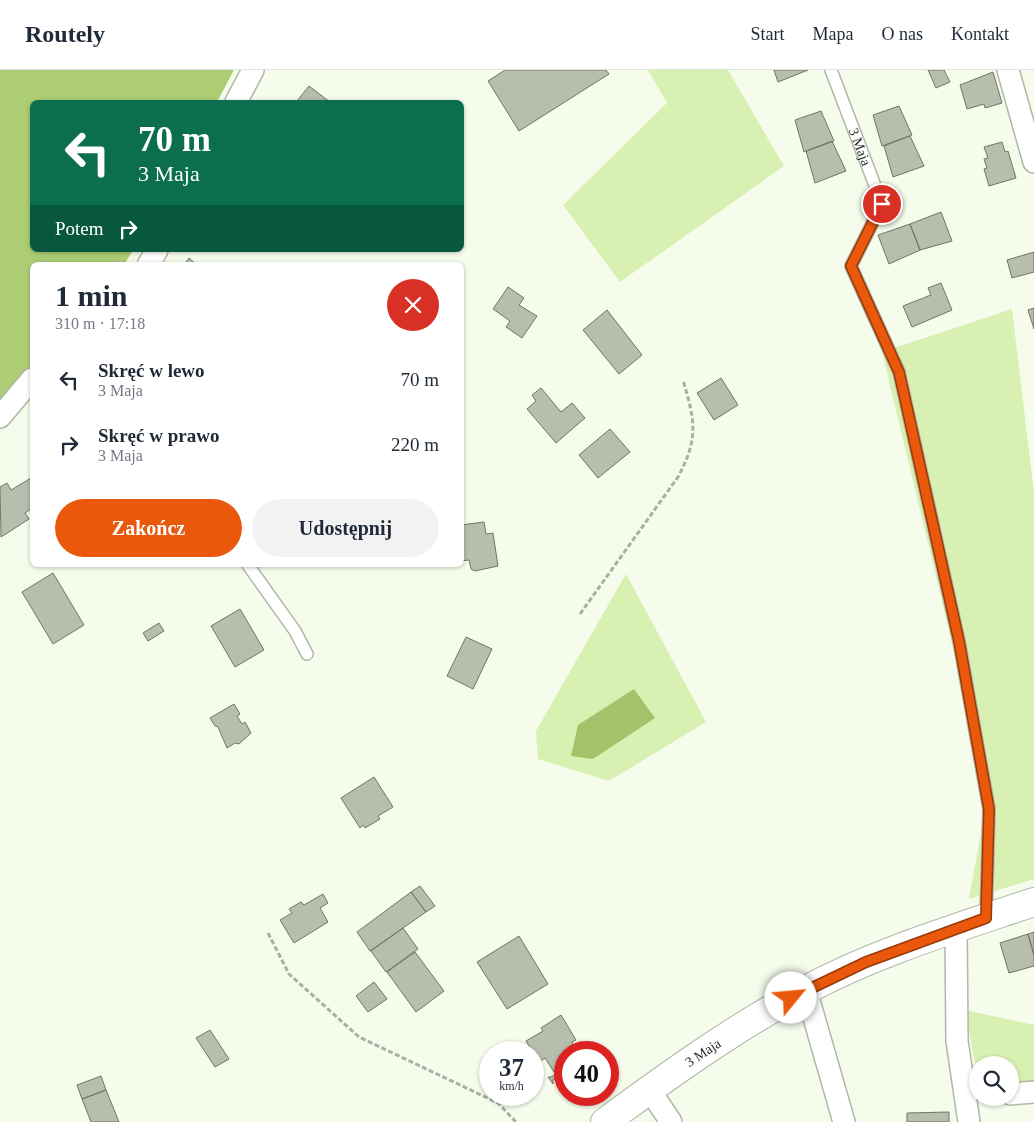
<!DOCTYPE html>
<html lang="pl">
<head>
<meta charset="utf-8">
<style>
  body { margin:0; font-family:"Times New Roman",serif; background:#f2f2f3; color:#1f2937; height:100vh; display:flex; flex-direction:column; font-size:19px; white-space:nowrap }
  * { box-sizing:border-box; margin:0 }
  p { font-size:16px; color:#747a83 }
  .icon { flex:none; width:28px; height:28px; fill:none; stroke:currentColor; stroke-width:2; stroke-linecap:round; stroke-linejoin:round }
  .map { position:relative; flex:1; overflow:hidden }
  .details { position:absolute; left:30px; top:192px; width:434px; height:305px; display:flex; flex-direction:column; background:#fff; border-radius:8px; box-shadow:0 1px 4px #0004 }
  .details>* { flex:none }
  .guide { position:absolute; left:30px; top:30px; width:434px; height:152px; border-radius:8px; box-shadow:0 1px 4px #0004; background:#0b6e4f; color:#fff; overflow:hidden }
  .tools { position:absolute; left:969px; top:986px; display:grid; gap:10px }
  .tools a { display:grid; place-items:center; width:50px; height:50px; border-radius:50%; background:#fff; box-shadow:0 1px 4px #0004; font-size:25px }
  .speed { position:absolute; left:479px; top:971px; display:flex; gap:10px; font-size:25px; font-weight:700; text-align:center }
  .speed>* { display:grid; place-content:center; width:65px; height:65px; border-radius:50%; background:#fff; box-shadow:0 1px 4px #0004; line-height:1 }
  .speed small { font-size:12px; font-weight:400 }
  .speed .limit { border:8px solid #d22; background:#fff; color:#111 }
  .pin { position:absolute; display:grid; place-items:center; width:42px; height:42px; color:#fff; margin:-21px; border:2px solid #fff; border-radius:50%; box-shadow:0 1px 5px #0007 }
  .me { position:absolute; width:55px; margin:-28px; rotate:62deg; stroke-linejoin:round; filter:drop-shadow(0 0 4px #0008) }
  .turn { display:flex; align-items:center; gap:18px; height:105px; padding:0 25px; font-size:22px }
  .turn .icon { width:65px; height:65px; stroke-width:2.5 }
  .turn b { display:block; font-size:35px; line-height:42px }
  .then { display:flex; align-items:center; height:48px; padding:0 25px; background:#0003; gap:10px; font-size:19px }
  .round { display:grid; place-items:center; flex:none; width:52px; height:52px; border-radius:26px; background:#f2f2f3 }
  .head { display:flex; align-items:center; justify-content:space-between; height:85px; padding:0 25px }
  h1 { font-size:30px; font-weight:700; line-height:38px }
  .primary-button { display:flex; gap:10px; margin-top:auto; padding:10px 25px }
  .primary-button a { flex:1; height:58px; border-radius:30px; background:#ea580c; color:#fff; font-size:20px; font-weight:700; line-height:58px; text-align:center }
  .primary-button a+a { background:#f2f2f3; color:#1f2937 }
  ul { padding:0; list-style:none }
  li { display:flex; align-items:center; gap:15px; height:65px; padding:0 25px }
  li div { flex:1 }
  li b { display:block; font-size:19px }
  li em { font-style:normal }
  header { display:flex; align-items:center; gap:30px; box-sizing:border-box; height:70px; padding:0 25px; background:#fff; border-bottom:1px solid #e0e1e3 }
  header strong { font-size:24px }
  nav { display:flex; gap:28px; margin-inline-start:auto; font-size:18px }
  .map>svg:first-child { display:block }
  .green { fill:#d8f1b2 }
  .forest { fill:#accd74 }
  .water { fill:#a3c36b }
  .building { fill:#b8beae; stroke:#6f7667 }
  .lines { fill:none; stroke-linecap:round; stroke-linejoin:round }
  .lane-casing { stroke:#b1b7a7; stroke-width:14 }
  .street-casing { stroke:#b1b7a7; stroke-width:24 }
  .secondary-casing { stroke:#b1b7a7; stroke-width:30 }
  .path { stroke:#a9afa2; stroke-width:3; stroke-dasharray:5 2.5; stroke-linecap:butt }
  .lane { stroke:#fff; stroke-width:11 }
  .street { stroke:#fff; stroke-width:21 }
  .secondary { stroke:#fff; stroke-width:28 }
  .route-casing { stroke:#983908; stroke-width:12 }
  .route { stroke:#ea580c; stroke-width:9 }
  .labels { text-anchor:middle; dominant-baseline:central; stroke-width:4; stroke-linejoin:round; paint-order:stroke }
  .street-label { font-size:14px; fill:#282b25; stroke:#fff }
</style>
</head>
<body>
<header>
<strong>Routely</strong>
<nav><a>Start</a><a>Mapa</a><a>O nas</a><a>Kontakt</a></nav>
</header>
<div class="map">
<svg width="1034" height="1052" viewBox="0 0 1034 1052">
  <rect width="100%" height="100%" fill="#f5fceb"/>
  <path class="green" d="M648,0h80l56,96 -164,116 -57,-77 104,-102z
    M1012,239l22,184v386l-65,20 19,-106 -106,-441z
    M626,504l80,148 -97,59 -71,-22 -2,-28z
    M965,940l69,15v63l-24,-2v-21h-32l-1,7z"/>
  <path class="forest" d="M0,0h234l-17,32h-185v148h101l-9,15h-92v108l-32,32z"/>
  <path class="water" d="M634,619l21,29 -62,41 -22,-3 7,-31z"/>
  <path class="building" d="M505,0h101l3,4 -90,57 -31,-50z
    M774,0h34l-30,12z
    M928,0h16l6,12 -14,6z
    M993,2l9,31 -17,5 -1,-4 -17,5 -7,-24z
    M309,16l21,16h-32l-1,-1z
    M899,36l13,29 -30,11 -9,-31z
    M821,41l13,30 -30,11 -9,-32z
    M910,66l14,30 -31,11 -9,-31z
    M832,71l14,30 -31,12 -9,-32z
    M1002,72l3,10 3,-1 8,27 -27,8 -5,-17 3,-1 -3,-9 4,-1 -4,-11z
    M941,142l11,29 -32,9 -10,-26z
    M910,154l10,26 -31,14 -11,-29z
    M1034,182v20l-22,6 -5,-18z
    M189,188l8,7h-13z
    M941,213l11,27 -40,17 -9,-21 28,-11 -3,-7z
    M508,217l16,11 -5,7 18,11 -15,22 -16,-11 4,-6 -17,-12z
    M1034,238v21l-6,-19z
    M607,240l35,45 -23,19 -36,-44z
    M721,308l17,27 -24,15 -17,-27z
    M541,318l20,24 11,-9 13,15 -29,25 -29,-34 9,-8 -4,-6z
    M610,359l20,23 -32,26 -19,-23z
    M31,408l1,30 -7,5 4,6 -28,18 -1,-50 7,-4 4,7z
    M484,452l2,12 7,-1 5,33 -23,5 -4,-2 -2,-9 -8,1v-36z
    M53,503l31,52 -31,19 -31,-52z
    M240,539l24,41 -29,17 -24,-41z
    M159,553l5,8 -16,10 -5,-8z
    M466,567l26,12 -19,40 -26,-13z
    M234,634l6,10 -3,2 5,8 3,-2 6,11 -12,11 -4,-1 -8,5 -9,-21 -3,-1 -5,-8z
    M374,707l19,30 -15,9 2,3 -15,9 -2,-3 -3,3 -19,-30z
    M420,816l15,20 -9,6 -15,-20z
    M411,822l15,20 -56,39 -13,-19z
    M323,824l5,9 -8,5 8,14 -34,21 -14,-23 12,-7 -3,-4 12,-7 3,3z
    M403,858l15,21 -32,23 -15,-21z
    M1034,862v23l-6,-21z
    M1028,864l6,21v11l-25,7 -9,-30z
    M519,866l29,48 -41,25 -30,-47z
    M415,882l29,39 -28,21 -29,-40z
    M374,912l13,17 -19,13 -12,-16z
    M561,945l15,25 -4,2 3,6 4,-3 3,5 -4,2h-13v21l-12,7v4l-5,-7h3l8,-4 -2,-3 -3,2 -9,-14 -6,4 -13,-21 17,-10 -2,-3z
    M210,960l19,29 -14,8 -19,-29z
    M101,1006l5,14 -24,9 -5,-14z
    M106,1020l13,32h-28l-9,-23z
    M949,1042v10h-42v-9z"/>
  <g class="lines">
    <g class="lane-casing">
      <g id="lane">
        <path id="s1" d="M831,0l51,134 -31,62 48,106 60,269 30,168 -3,108"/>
        <path d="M248,495l47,66 12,23"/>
      </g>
    </g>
    <g class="street-casing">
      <path id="street" d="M1008,0l26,92
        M236,32l17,-32
        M148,195l9,-15
        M0,347l32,-38
        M956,859l1,112 12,81
        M806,920l38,132
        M649,1019l22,33
        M1010,1024l24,-2"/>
    </g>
    <g class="secondary-casing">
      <g id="secondary">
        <path id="s2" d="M605,1052c64,-47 129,-94 199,-131 72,-39 153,-63 230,-89"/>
      </g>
    </g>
    <path class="path" d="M580,544l98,-137c21,-39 17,-56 5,-97
      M268,863l21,41 70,63 139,66 18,19"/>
    <use href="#lane" class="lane"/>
    <use href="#street" class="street"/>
    <use href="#secondary" class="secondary"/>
  </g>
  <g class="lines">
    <g class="route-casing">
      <path id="route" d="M791,928l75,-36 120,-44 3,-109 -30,-168 -60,-269 -48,-106 31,-62"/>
    </g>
    <use href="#route" class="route"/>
  </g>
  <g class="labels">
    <g class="street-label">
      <text stroke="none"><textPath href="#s1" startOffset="82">3 Maja</textPath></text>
      <text stroke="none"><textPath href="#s2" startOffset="120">3 Maja</textPath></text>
    </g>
  </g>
</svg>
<div class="tools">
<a><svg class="icon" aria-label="search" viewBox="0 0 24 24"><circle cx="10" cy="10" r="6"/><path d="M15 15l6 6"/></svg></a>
</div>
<div class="speed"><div>37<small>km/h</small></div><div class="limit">40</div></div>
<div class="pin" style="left:882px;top:134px;background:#d93025"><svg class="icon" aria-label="arrive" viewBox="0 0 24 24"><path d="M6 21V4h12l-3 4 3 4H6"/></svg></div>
<svg class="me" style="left:791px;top:928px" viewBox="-20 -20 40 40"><circle r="19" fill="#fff"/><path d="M0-13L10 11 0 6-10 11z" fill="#ea580c"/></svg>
<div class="guide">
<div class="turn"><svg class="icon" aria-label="left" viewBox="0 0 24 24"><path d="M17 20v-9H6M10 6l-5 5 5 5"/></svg><div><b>70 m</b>3 Maja</div></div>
<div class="then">Potem<svg class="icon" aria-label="right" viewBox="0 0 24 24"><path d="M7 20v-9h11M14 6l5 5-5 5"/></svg></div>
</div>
<section class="details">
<div class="head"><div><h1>1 min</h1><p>310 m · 17:18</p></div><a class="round" style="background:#d93025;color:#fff"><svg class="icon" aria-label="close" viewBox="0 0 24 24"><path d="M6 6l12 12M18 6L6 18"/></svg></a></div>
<ul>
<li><svg class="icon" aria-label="left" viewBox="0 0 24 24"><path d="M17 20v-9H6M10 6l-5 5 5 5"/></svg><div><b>Skręć w lewo</b><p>3 Maja</p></div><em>70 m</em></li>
<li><svg class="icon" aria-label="right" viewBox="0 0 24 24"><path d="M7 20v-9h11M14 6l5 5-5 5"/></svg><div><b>Skręć w prawo</b><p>3 Maja</p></div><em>220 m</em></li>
</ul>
<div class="primary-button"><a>Zakończ</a><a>Udostępnij</a></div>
</section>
</div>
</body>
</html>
